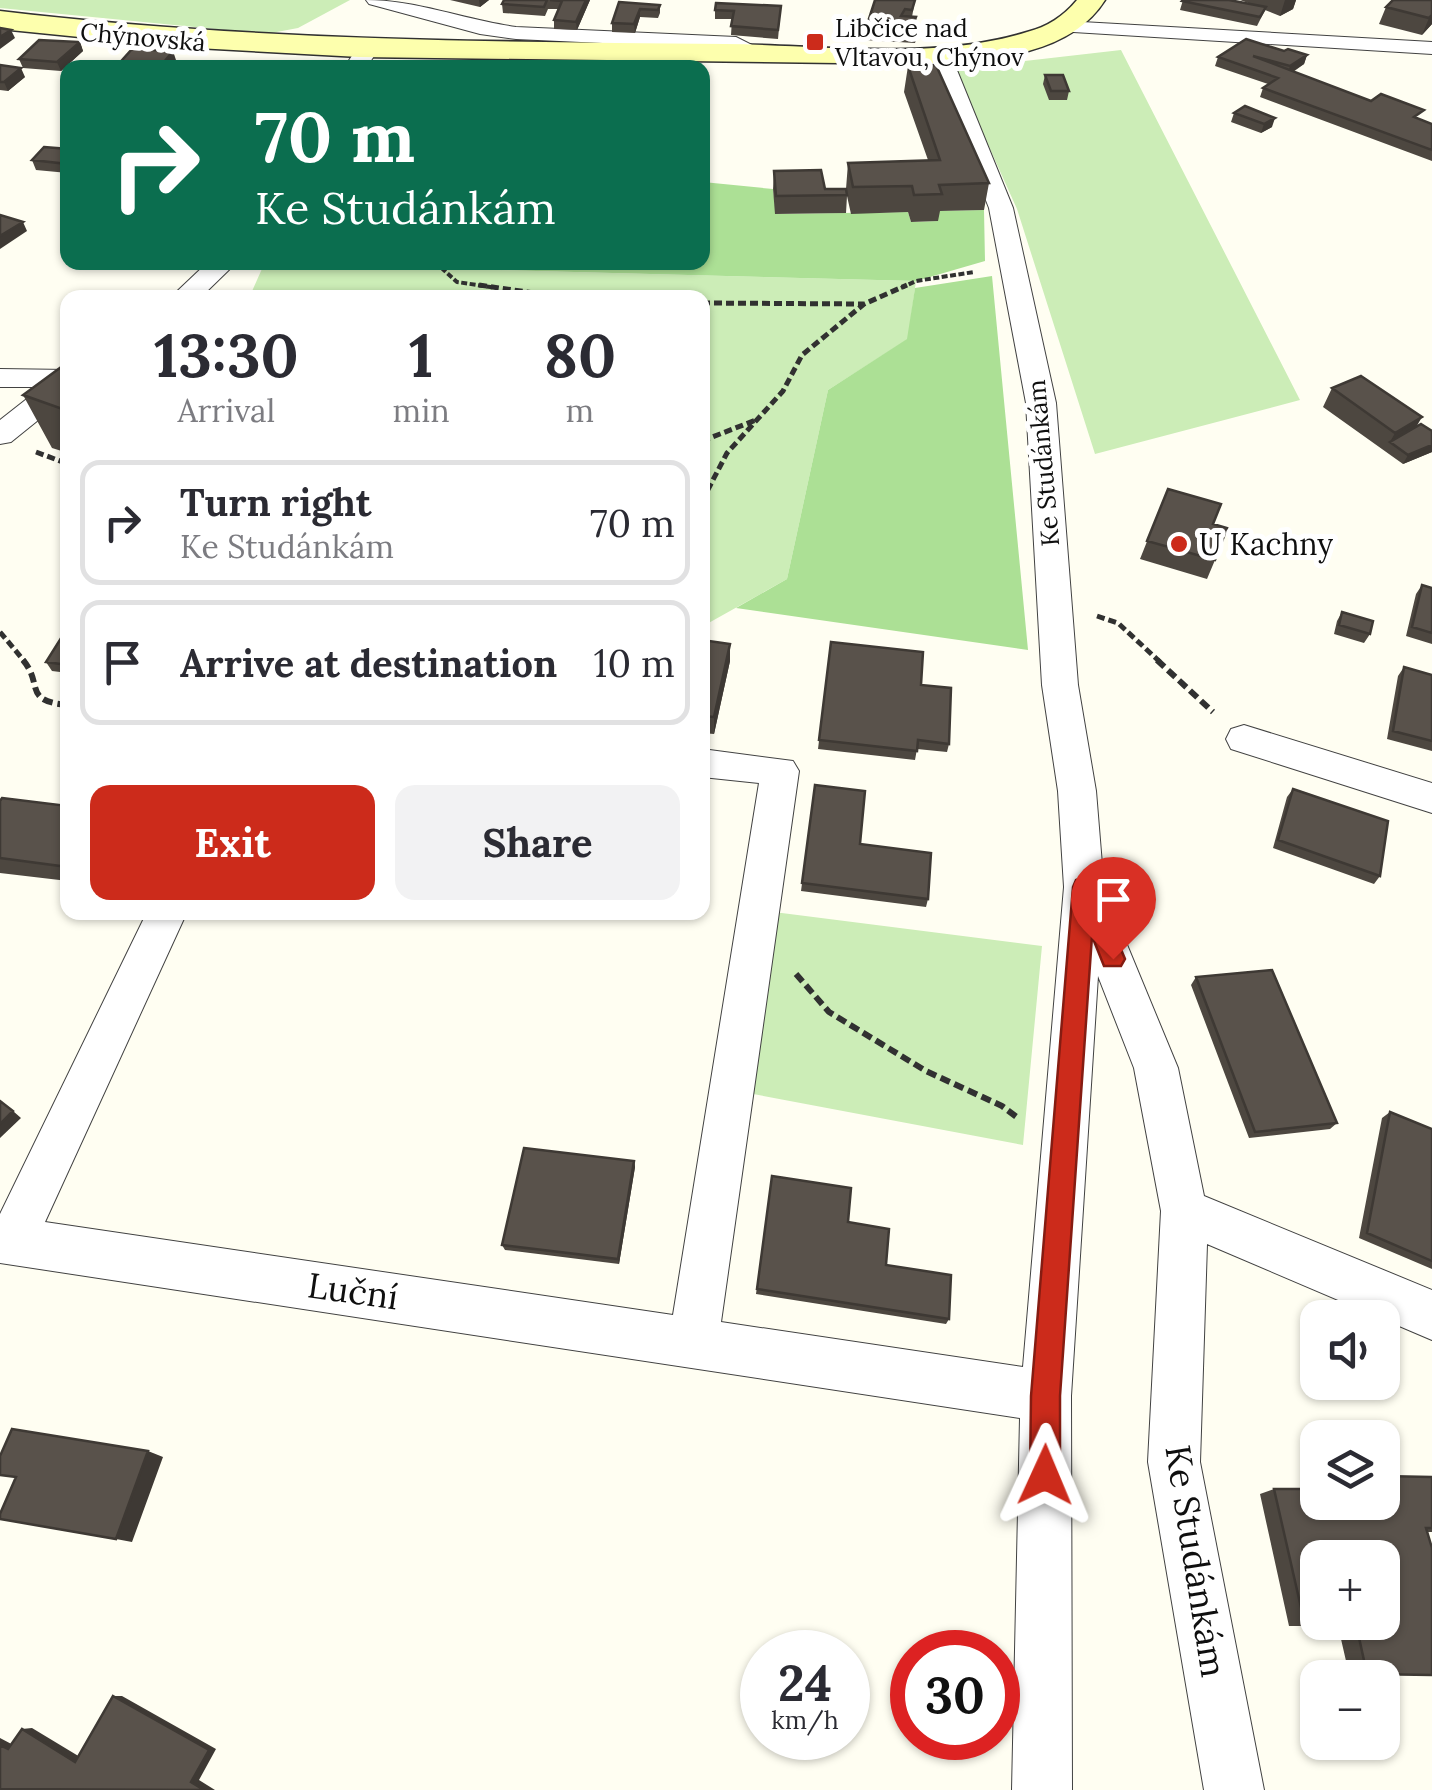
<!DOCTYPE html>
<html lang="en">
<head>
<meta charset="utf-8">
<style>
  body { margin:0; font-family:Lora,serif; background:#f2f2f3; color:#2b2b33; height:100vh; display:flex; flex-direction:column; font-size:38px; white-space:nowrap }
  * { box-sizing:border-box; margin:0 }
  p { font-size:32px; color:#7c7c81 }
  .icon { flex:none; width:55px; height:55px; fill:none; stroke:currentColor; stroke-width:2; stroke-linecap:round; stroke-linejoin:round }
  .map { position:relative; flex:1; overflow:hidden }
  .details { position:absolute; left:60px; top:290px; width:650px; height:630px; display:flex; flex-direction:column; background:#fff; border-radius:20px; box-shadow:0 2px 8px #0004 }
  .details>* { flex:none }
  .hud { position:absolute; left:60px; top:60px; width:650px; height:210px; border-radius:20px; box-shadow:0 2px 8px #0004; background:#0b6e4f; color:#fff; overflow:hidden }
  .tools { position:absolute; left:1300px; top:1300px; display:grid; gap:20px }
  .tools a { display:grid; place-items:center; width:100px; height:100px; border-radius:20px; background:#fff; box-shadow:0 2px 8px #0004; font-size:50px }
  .speed { position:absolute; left:740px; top:1630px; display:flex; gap:20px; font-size:50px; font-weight:700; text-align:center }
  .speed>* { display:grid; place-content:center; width:130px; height:130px; border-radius:50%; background:#fff; box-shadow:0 2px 8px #0004; line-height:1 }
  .speed small { font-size:25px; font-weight:400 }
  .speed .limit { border:15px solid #d22; background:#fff; color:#111 }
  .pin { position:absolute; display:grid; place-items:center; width:85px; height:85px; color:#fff; margin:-102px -42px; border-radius:50% 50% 50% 0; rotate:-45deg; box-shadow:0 0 10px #0007 }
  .pin .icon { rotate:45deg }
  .me { position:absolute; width:110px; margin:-55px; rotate:1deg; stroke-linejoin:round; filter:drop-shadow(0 0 8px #0008) }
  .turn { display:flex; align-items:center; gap:35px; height:210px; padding:0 30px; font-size:45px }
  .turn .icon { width:130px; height:130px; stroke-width:2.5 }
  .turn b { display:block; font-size:70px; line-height:85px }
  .eta { display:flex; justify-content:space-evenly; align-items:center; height:170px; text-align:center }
  .eta b { font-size:60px; font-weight:700; line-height:70px }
  .cta { display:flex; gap:20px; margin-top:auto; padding:20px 30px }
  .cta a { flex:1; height:115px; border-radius:20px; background:#cc2b1b; color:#fff; font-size:40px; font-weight:700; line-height:115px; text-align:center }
  .cta a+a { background:#f2f2f3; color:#2b2b33 }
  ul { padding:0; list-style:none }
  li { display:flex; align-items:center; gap:30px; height:125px; margin:0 20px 15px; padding:0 10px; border:5px solid #e1e1e2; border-radius:20px }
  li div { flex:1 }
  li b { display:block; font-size:38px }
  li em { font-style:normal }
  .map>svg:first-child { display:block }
  .green { fill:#ccedb7 }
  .forest { fill:#ace095 }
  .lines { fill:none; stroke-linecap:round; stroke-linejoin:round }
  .street-casing { stroke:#424242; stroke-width:2 }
  .secondary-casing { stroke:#313131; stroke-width:3 }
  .path-far2 { stroke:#313131; stroke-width:4; stroke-dasharray:6 2.5; stroke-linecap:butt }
  .path-far1 { stroke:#313131; stroke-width:5; stroke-dasharray:8 4; stroke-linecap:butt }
  .path { stroke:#313131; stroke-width:6; stroke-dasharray:10 5; stroke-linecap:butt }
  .street { fill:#fff; fill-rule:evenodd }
  .secondary { fill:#fdffad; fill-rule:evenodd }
  .wall { fill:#4d4740 }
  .shaded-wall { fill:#3e3934 }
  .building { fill:#59524b; stroke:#3e3934; stroke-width:2.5; fill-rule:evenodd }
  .route { fill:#cc2b1b; stroke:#851c12; stroke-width:2.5 }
  .poi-dot { fill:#cc2b1b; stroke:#fff; stroke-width:4 }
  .labels { text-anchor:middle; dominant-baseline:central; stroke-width:10; stroke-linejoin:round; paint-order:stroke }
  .far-poi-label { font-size:25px; fill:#0f0f0f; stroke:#fff; text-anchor:start }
  .far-street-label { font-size:25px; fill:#0f0f0f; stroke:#fff }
  .poi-label { font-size:30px; fill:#0f0f0f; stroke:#fff; text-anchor:start }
  .near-street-label { font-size:35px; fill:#0f0f0f; stroke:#fff }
</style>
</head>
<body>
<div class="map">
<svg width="1432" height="1790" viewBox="0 0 1432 1790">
  <rect width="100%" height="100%" fill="#fffef2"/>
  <path class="green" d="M0,0h350l-52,28 -32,6 -266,-26z
    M1121,50l179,350 -205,54 -78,-245 -63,-140z
    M265,262h160l-1,6 492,13 -8,58 -80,51 -41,189 -82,46 -3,-327h-453z
    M759,910l283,36 -19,199 -291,-55z"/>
  <path class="forest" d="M703,182l70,7 3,25 132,-2 3,10 27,-1 -3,-10 49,-1 1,51 -69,20 -493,-13 2,-6h277z
    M992,276l36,374 -292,-42 51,-29 41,-189 79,-51 8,-51z"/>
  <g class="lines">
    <g class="street-casing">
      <path id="street" d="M366,0c51,0 99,20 150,27l220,10 32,16 -11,6 -25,-10 -216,-10 -36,-5 -111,-30z
        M1064,21l368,21v12l-375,-23 -4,-4 4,-4z
        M367,44l11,6 -12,18h-22l15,-23z
        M939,47l11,6 63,155 43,195 22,282 18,106 8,98 74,179 26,128 228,94v50l-225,-96 -7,218 64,328h-60l-56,-328 13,-251 -27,-143 -36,-92 -27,420 1,394h-60l8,-372 -1020,-155v-49l147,-302h40l-142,310 628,93 86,-532 -57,-6v-28l91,12 6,10 -78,551 302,45 41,-480 -6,-96 -16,-106 -16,-282 -37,-195 -61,-155z
        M208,262h29l-37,36h-30z
        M0,369l68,1v26l-57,46 -11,2v-24l42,-33h-42z
        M1244,725l188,58v30l-201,-64 -5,-10 5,-10z"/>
    </g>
    <g class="secondary-casing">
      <path id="secondary" d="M1077,0h28c-38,60 -125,60 -189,64l-557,-7 -180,-10 -179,-18v-18c242,29 482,31 725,33 98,1 208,17 302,-12 20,-5 37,-16 50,-32z"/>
    </g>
    <path class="path-far2" d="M435,262l22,20 40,6
      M901,288l15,-7 58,-9"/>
    <path class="path-far1" d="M479,285l90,13
      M702,303l161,1
      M702,441l54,-21
      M36,452l32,12
      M702,501l25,-48 56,-62 19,-36 62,-51 43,-19
      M1097,616l21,7 42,39
      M0,632l25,30"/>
    <path class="path" d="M23,660c21,25 -1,41 45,45
      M1157,660l56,52
      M796,974l33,38 97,59 76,35 16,12"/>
    <use href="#street" class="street"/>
    <use href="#secondary" class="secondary"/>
  </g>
  <path class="wall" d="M450,0h39l-9,7z
    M504,0h86l-13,30 -23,-1v-9l4,-11h-10l-3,7 -42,-3 -1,-9z
    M915,0l-3,17 6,17 -3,9 -51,-3 1,-9z
    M1183,0l68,4 -11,-4h56l-3,9 -13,7 -15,-6 -8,16 -77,-16z
    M1432,0v24l-10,11 -43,-11 7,-17z
    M619,2l41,3v8l-2,5 -18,-1 -5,16 -23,-1v-9z
    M781,6l-3,33 -47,-4 1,-16h-17v-9z
    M80,42l3,9 -22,20 -38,-3 -4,-9z
    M1284,51l23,4 -3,9 -11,8 139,52v37l-172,-64 3,-9 5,-4 -53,-18 3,-9z
    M0,65l25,12 -17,14 -8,-1z
    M908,66l81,117 -5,27 -44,1 -2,10 -27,1 -3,-10 -57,2 -4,-18 -1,17 -71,1 -2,-25 1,-18 51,18h21l2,-26 80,-3 -24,-68z
    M1045,75l24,16 -2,9h-18l-6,-16z
    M1234,113l38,14 -11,6 -30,-11z
    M68,149v24l-32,-3 -4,-10z
    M68,362v91l-16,-5 -29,-53z
    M1332,388l84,38 16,5v21l-29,12 -80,-57z
    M1168,489l45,35 2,36 -8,19 -67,-20z
    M1422,585l10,3v56l-26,-8 10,-42z
    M1342,612l28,22 -6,9 -30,-9 3,-13z
    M68,627v46l-16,-2 -6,-9z
    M702,640l28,21 -16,73 -12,-1z
    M831,642l90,43 28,59 -2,8 -30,-3 -2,11 -97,-11z
    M1404,667l28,8v76l-45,-12 11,-63z
    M815,785l45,59 68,55 -2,8 -125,-16z
    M1293,789l87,87 -6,8 -101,-36 14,-51z
    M0,801l68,5v75l-68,-8z
    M1196,977l141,146 -7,6 -81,9 -58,-153z
    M1390,1112l42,17v140l-73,-31 23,-120z
    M634,1161l1,6 -16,97 -114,-14 -3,-5z
    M772,1176l76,46 38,43 63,54 -3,5 -190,-30z
    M1432,1477v55h-5l5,143 -83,-1 -11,-48h-49l-29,-132 14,-5 63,17h18l-1,-4h28z"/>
  <path class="shaded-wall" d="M479,0h10l-9,7z
    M586,0h4l-13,30 -1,-8z
    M1285,0h11l-3,9 -13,7z
    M640,9v8l-5,16 -1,-9z
    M1432,15v9l-10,11 7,-17z
    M11,30l4,8 -15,11v-12z
    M80,42l3,9 -22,20 -4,-9z
    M173,51l3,9 -6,8h-11z
    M1307,55l-3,9 -17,11 3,-9z
    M21,68l4,9 -17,14 -4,-9z
    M1275,118l-3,9 -11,6 3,-9z
    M23,222l4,9 -27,18v-13z
    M1422,417l-11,19 -21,6 -5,9 10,-18z
    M1432,445v7l-29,12 5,-9z
    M730,644v17l-16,73v-17z
    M13,1111l8,7 -21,20v-14z
    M634,1161l1,6 -16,97 -1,-5z
    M148,1451l15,6 -31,85 -16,-3z
    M113,1696h9l94,53 -17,31 16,10h-11l-13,-8z
    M32,1728l53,32 -10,2 -53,-33z
    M0,1738l19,10 -11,1 -8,-4z"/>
  <path class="building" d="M504,0h43l-3,7 -42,-3z
    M550,0h36l-10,22 -22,-2 8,-19z
    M875,0h40l-3,10 -7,-1 -4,7 15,1 -3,8 6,1 -3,8 -51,-3z
    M1183,0h46l37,7 -6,10 -78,-16z
    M1393,0h39v15l-3,3 -43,-11z
    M619,2l41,3 -2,5 -18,-1 -6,15 -22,-1z
    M716,3l65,3 -3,24 -47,-4 3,-15 -19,-1z
    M0,28l11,2 -11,7z
    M1246,39l38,12 4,-2 19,6 -17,11 -37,-10 118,45 10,-7 43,16 -10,7 18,7v26l-169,-62 15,-10 -60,-21z
    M39,40l41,2 -23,20 -38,-3z
    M132,49l41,2 -14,17h-44z
    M0,65l21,3 -17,14h-4z
    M936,65l53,118 -50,2 3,9 -28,1 -2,-9 -59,1 -5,-24 92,-3 -32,-94z
    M1045,75h18l6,16h-18z
    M1245,106l30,12 -11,6 -30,-11z
    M44,147l24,2v15l-36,-4z
    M821,170l4,19h21l1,6 -71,1 -2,-25z
    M0,215l23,7 -23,14z
    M68,362v49l-45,-16z
    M1361,376l61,41 -27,16 -63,-45z
    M1421,424l11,7v14l-24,10 -18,-13z
    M1168,489l53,15 -8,20 14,4 -12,32 -68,-19z
    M1422,585l10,3v45l-20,-6z
    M1342,612l31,9 -3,13 -31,-9z
    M68,627v38l-22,-3z
    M702,640l28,4 -16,73 -12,-1z
    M831,642l92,10 -2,33 30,3 -2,56 -31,-4 -1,11 -98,-11z
    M1404,667l28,8v66l-39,-10z
    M815,785l50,6 -5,53 71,9 -3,46 -126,-16z
    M1293,789l95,32 -8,55 -102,-36z
    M2,798l66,8v61l-68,-9v-57z
    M1272,970l65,153 -82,9 -59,-155z
    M0,1101l13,10 -13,13z
    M1390,1112l42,17v132l-65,-28z
    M524,1148l110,13 -16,98 -116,-14z
    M772,1176l79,12 -3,34 41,7 -3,36 65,10 -2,44 -192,-30z
    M12,1429l136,22 -32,88 -116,-20v-5l16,-37 -16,-2v-19z
    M1382,1476l50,1v51h-6l6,20v127l-65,-1 -11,-50 -51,1 -31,-136h44v13h18l1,4 37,1 -2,-5h10zM1318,1558h64v64h-64z
    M113,1696l96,54 -18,32 13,8 -204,-1v-44l8,4 14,-20 53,33z"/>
  <path class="route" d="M1084,877l8,3 3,7 30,72 -4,7h-17l-12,-30 -32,460v79l-5,10 -10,5 -11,-5 -4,-10 1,-79 42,-509 3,-7z"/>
  <g class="poi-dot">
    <rect x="805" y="32" width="20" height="20" rx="5"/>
    <circle cx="1179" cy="544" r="10"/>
  </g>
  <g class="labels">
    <g class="far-poi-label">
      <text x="835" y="28">Libčice nad<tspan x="835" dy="29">Vltavou, Chýnov</tspan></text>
    </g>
    <g class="far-street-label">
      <text transform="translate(143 37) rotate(5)">Chýnovská</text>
      <text transform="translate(1043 463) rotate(-95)">Ke Studánkám</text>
    </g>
    <g class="poi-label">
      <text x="1199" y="544">U Kachny</text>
    </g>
    <g class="near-street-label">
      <text transform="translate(353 1291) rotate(8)">Luční</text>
      <text transform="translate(1196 1561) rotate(81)">Ke Studánkám</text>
    </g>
  </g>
</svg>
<div class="tools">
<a><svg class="icon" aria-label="sound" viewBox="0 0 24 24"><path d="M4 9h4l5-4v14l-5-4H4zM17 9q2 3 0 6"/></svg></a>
<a><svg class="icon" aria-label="layers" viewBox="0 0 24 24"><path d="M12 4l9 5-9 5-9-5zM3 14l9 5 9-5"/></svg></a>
<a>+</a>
<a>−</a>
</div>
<div class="speed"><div>24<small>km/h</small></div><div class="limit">30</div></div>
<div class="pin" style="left:1113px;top:959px;background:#d93025"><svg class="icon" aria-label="arrive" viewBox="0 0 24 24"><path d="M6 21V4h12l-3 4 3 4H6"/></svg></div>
<svg class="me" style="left:1045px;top:1475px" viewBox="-20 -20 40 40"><path d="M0-17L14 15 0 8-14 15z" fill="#cc2b1b" stroke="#fff" stroke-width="4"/></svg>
<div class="hud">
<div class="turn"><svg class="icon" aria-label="right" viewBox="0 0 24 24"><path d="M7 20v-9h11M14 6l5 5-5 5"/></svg><div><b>70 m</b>Ke Studánkám</div></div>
</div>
<section class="details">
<div class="eta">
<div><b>13:30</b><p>Arrival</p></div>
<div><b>1</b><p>min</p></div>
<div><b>80</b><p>m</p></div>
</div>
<ul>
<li><svg class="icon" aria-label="right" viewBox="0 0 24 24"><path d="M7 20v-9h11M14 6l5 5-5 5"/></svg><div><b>Turn right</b><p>Ke Studánkám</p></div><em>70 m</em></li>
<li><svg class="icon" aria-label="arrive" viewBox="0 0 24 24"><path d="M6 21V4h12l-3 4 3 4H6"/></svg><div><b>Arrive at destination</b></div><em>10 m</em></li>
</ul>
<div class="cta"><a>Exit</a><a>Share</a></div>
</section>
</div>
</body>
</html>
